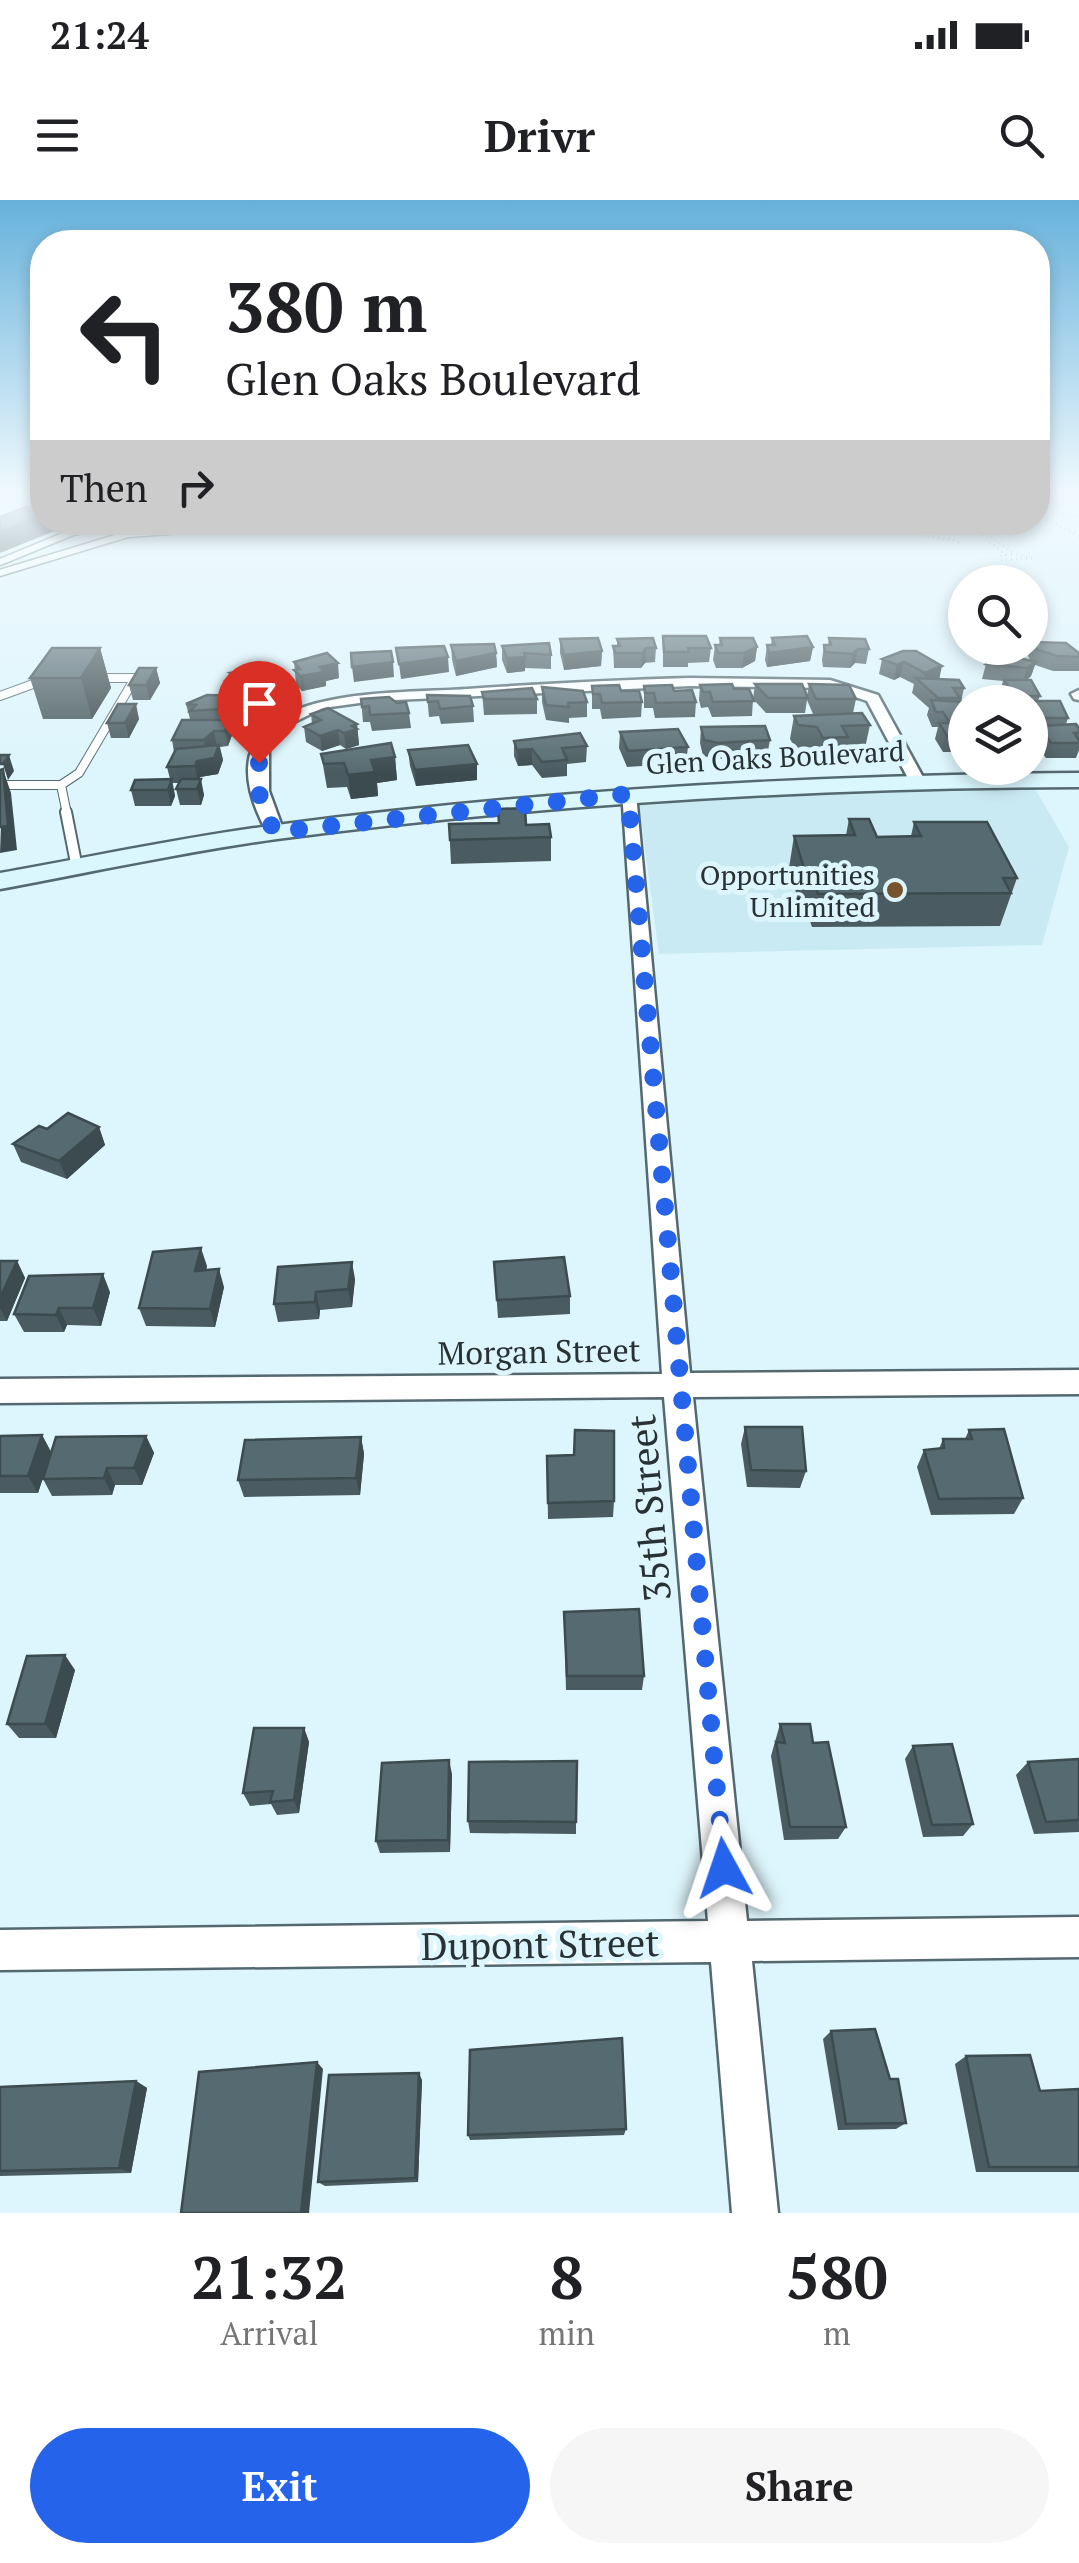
<!DOCTYPE html>
<html lang="en">
<head>
<meta charset="utf-8">
<style>
  body { margin:0; font-family:"PT Serif",serif; background:#f6f6f6; color:#202124; height:100vh; display:flex; flex-direction:column; font-size:38px; white-space:nowrap }
  * { box-sizing:border-box; margin:0 }
  p { font-size:32px; color:#757577 }
  .icon { flex:none; width:55px; height:55px; fill:none; stroke:currentColor; stroke-width:2; stroke-linecap:round; stroke-linejoin:round }
  .map { position:relative; height:2013px; overflow:hidden }
  .panel { display:flex; flex-direction:column; background:#fff; flex:1 }
  .panel>* { flex:none }
  .guide { position:absolute; left:30px; top:30px; width:1020px; height:305px; border-radius:40px; box-shadow:0 5px 15px #0003; background:#fff; color:#202124; overflow:hidden }
  .controls { position:absolute; left:948px; top:365px; display:grid; gap:20px }
  .controls a { display:grid; place-items:center; width:100px; height:100px; border-radius:50%; background:#fff; box-shadow:0 5px 15px #0003; font-size:50px }
  .pin { position:absolute; display:grid; place-items:center; width:85px; height:85px; color:#fff; margin:-102px -42px; border-radius:50% 50% 50% 0; rotate:-45deg; box-shadow:0 0 10px #0007 }
  .pin .icon { rotate:45deg }
  .me { position:absolute; width:110px; margin:-55px; rotate:355deg; stroke-linejoin:round; filter:drop-shadow(0 0 8px #0008) }
  .turn { display:flex; align-items:center; gap:35px; height:210px; padding:0 30px; font-size:45px }
  .turn .icon { width:130px; height:130px; stroke-width:2.5 }
  .turn b { display:block; font-size:70px; line-height:85px }
  .then { display:flex; align-items:center; height:95px; padding:0 30px; background:#0003; gap:20px; font-size:38px }
  .eta { display:flex; justify-content:space-evenly; align-items:center; height:170px; text-align:center }
  .eta b { font-size:60px; font-weight:600; line-height:70px }
  .cta { display:flex; gap:20px; margin-top:auto; padding:20px 30px }
  .cta a { flex:1; height:115px; border-radius:60px; background:#2563eb; color:#fff; font-size:40px; font-weight:600; line-height:115px; text-align:center }
  .cta a+a { background:#f6f6f6; color:#202124 }
  .status { display:flex; justify-content:space-between; align-items:center; height:70px; padding:0 50px; background:#fff; direction:ltr }
  .status svg { height:28px; fill:currentColor }
  header { display:flex; justify-content:space-between; align-items:center; height:130px; padding:0 30px; background:#fff; font-size:45px; font-weight:600 }
  .map>svg:first-child { display:block }
  .built { fill:#caeaf3 }
  .lines { fill:none; stroke-linecap:round; stroke-linejoin:round }
  .lane-far2-casing { stroke:#54696f; stroke-width:9 }
  .lane-far1-casing { stroke:#54696f; stroke-width:10 }
  .lane-casing { stroke:#54696f; stroke-width:14 }
  .street-casing { stroke:#54696f; stroke-width:5 }
  .secondary-casing { stroke:#54696f; stroke-width:5 }
  .path { stroke:#9eb1b7; stroke-width:2.5; stroke-dasharray:1 4; stroke-linecap:butt }
  .lane-far2 { stroke:#fff; stroke-width:6 }
  .lane-far1 { stroke:#fff; stroke-width:8 }
  .lane { stroke:#fff; stroke-width:10 }
  .street { fill:#fff; fill-rule:evenodd }
  .secondary { fill:#daf7fe; fill-rule:evenodd }
  .wall { fill:#4a5c61 }
  .shaded-wall { fill:#3c4b4f }
  .building { fill:#566b71; stroke:#3c4b4f; stroke-width:2.5 }
  .route { stroke:#2563eb; stroke-width:18; stroke-dasharray:0 32.4 }
  .poi-dot { fill:#78542e; stroke:#ddf5fc; stroke-width:4 }
  .labels { text-anchor:middle; dominant-baseline:central; stroke-width:10; stroke-linejoin:round; paint-order:stroke }
  .far-street-label { font-size:28px; fill:#283134; stroke:#ddf5fc }
  .far-poi-label { font-size:28px; fill:#283134; stroke:#ddf5fc; text-anchor:end }
  .street-label { font-size:32px; fill:#283134; stroke:#ddf5fc }
  .near-street-label { font-size:38px; fill:#283134; stroke:#ddf5fc }
</style>
</head>
<body>
<div class="status"><b>21:24</b><svg viewBox="0 0 49 12"><path d="M0 12V9h3v3zM5 12V6h3v6zM10 12V3h3v9zM15 12V0h3v12zM26 1h20v11H26zM47 4h2v5h-2z"/></svg></div>
<header><svg class="icon" aria-label="menu" viewBox="0 0 24 24"><path d="M4 6h16M4 12h16M4 18h16"/></svg>Drivr<svg class="icon" aria-label="search" viewBox="0 0 24 24"><circle cx="10" cy="10" r="6"/><path d="M15 15l6 6"/></svg></header>
<div class="map">
<svg width="1079" height="2013" viewBox="0 0 1079 2013">
  <rect width="100%" height="100%" fill="#ddf5fc"/>
  <path class="built" d="M1035,589l34,58 -27,98 -383,9 -20,-150 208,-13z"/>
  <g class="lines">
    <g class="lane-far2-casing">
      <path id="lane-far2" d="M0,362l73,-30 50,-10
        M0,373l128,-39 172,-12"/>
    </g>
    <g class="lane-far1-casing">
      <path id="lane-far1" d="M0,496l44,-16
        M0,585h61l6,29
        M61,585l18,-12 56,-95h-41"/>
    </g>
    <g class="lane-casing">
      <path id="lane" d="M66,612l11,56"/>
    </g>
    <g class="street-casing">
      <path id="street" d="M690,478l140,2 48,15 46,84 -14,3 -43,-81 -38,-13 -139,-2 -316,15 -51,7 -35,17 -19,25v41l15,41 -3,4h-12c-85,-153 110,-141 198,-147 74,-5 148,-9 223,-11z
        M1079,490v10l-5,-1 -3,-5z
        M622,591l14,3 54,579 389,-3v24l-386,3 54,524 332,-4v40l-327,4 26,252h-46l-21,-251 -711,8v-40l708,-9 -44,-524 -664,6v-24l662,-5z"/>
    </g>
    <g class="secondary-casing">
      <path id="secondary" d="M1079,573v14c-269,1 -536,17 -802,52 -93,13 -185,33 -277,50v-16c92,-16 184,-36 277,-48 266,-35 534,-50 802,-52z"/>
    </g>
    <path class="path" d="M1038,309l41,8
      M1038,315l41,21
      M920,322l51,9
      M955,323l14,3
      M1002,324l20,8 -4,2
      M968,328l19,4 -14,1z
      M929,335l27,5 2,2 -36,-6z
      M1006,355h-5v5l33,-2 -19,-4
      M1006,355l-24,-19h8l25,18
      M1006,355l9,-1"/>
    <use href="#lane-far2" class="lane-far2"/>
    <use href="#lane-far1" class="lane-far1"/>
    <use href="#lane" class="lane"/>
    <use href="#street" class="street"/>
    <use href="#secondary" class="secondary"/>
  </g>
  <path class="wall" d="M663,436l48,12 -2,14 -21,1v4h-25z
    M720,438l37,9 -2,14 -13,7h-26l-3,-8 2,-15h4z
    M772,438l41,9 -3,14 -43,6 -2,-7 2,-15h4z
    M829,438l40,11 -3,15 -11,-1 -5,5 -27,-1 -1,-7 2,-15h4z
    M560,439l42,12 -1,15 -37,4 -4,-17z
    M617,439l39,9 -1,14 -10,1 -4,5h-27l-1,-22h4z
    M1032,442l47,11v18h-26l-18,-6 -4,11 -4,4 13,16 -2,5 30,17 -2,6 13,4v22l-3,8h-30l-12,-16 2,-8 -6,-8v-24h-26l-5,-7 4,-14 -21,-2 4,-15 44,-4 -2,-4z
    M451,445l45,8 1,14 -41,9 -4,-16z
    M502,446l49,9v14l-26,-1v3l-18,2 -5,-13z
    M100,448l11,40 -19,31h-49l-13,-41z
    M903,451l36,28 25,9 -3,14h4v56h-8l-4,-6h-10l-8,-13 3,-12h-6l-5,-12 2,-7 -17,-15 2,-9 -14,-7 -6,3 -15,-6 3,-15z
    M294,462l45,16 -13,3v5l-24,5 -6,-6z
    M156,468l4,15 -10,17h-17l-4,-15z
    M230,473l61,21 -43,9 2,8 -11,13h-9l2,11 -4,11 -8,1 3,13 -5,14 -18,3 -1,2 5,16 -3,10h-21l-4,-16 3,-6h-7l3,13 -4,10h-36l-4,-16 39,-11 -3,-12 7,-15 -2,-12 20,-21h-2l-4,-15 43,-8 -3,-15 6,-2z
    M755,484l52,13 2,-13 47,15 -3,14 17,12 -5,23 -19,1 -2,12h-25l-6,-11 -18,-2 -5,-9 4,-23 44,-2h-25l-6,-14 -2,13h-39l-13,-14 -1,17 -40,1 -4,-10 -7,1 -2,-8 1,-15 34,4 19,10z
    M592,486l29,5 21,11 -1,15 -39,2 -2,-10h-8z
    M644,486l30,5 22,11 -1,15 -40,1 -2,-10h-9z
    M542,487l45,15v15l-18,1v5l-23,-3 -4,-18z
    M482,492l55,7v15l-53,1z
    M427,495l46,11 1,16 -33,2 -2,-8 -10,1z
    M361,499l48,14 2,15 -39,3 -2,-9h-7z
    M311,514l46,10 2,21 -13,4 -6,-4 -18,6 -16,-9 -2,-15 8,-3z
    M139,519l-10,19h-18l-4,-15z
    M701,527l69,13 -3,16 -50,3 -14,-3 -3,-13z
    M620,532l68,15 -2,16 -59,4 -8,-19z
    M514,541l73,5 -1,16 -19,2v12l-25,2 -10,-13 -14,1 -4,-10z
    M408,550l69,30 -61,6 -6,-20z
    M321,554l74,3 2,23 -20,3 1,13 -27,3 -4,-12 -20,1z
    M849,619l28,18 34,-1 3,-14 103,56 -17,48 -188,1 -3,-9 -6,-1 -14,-49 5,-32 52,-1z
    M449,624l77,1 25,12v24l-100,3z
    M99,927l6,18 -38,34 -46,-17 -8,-18 34,-15z
    M0,1061h17l8,17 -18,43h-7z
    M494,1062l76,34v18l-72,4z
    M207,1066l-1,4 18,17 -9,40 -69,-1 -7,-18z
    M355,1079l-3,28 -32,3 -1,9 -41,3 -4,-18z
    M110,1092l-9,34 -34,-1 -3,7h-40l-10,-18z
    M745,1227l61,44 -6,17 -53,-1 -6,-43z
    M969,1230l54,68 -9,16 -83,1 -14,-48 7,-17 15,-1 4,-10h22z
    M42,1235l9,17 95,-16 8,17 -12,32h-27l-3,10 -60,1 -9,-17 7,-22 -12,36h-38v-57z
    M361,1237l3,17 -4,41 -116,2 -6,-17z
    M547,1256l67,45 -1,16 -65,2z
    M564,1412l80,64 -2,14h-76z
    M75,1470l-19,68h-37l-12,-14z
    M780,1524l33,19 33,84 -8,12 -54,1 -13,-84z
    M304,1528l5,14 -10,71 -22,2 -6,-11 -21,2 -7,-13z
    M913,1546l60,78 -10,12 -40,1 -18,-78z
    M1079,1559v73l-45,2 -18,-59 12,-13z
    M452,1574l-2,78 -70,1 -4,-12z
    M468,1621l108,1v12l-106,-1z
    M831,1831l75,92 -10,6 -58,1 -15,-91z
    M966,1856l74,35 39,-2v83h-103l-21,-108z
    M422,1880l-4,102 -93,4 -7,-4z
    M136,1881l11,7 -16,85 -131,3v-89z
    M626,1929l-2,6 -154,5 -2,-5z"/>
  <path class="shaded-wall" d="M42,315v7h13l2,8 -57,23v-21z
    M61,322h28l-27,4z
    M757,447l-2,14 -13,7 2,-15z
    M813,447l-3,14 -43,6 2,-14z
    M100,448l11,40 -19,31 -11,-41z
    M646,448l-1,15 -4,5 1,-15z
    M858,449l-3,14 -5,5 3,-14z
    M602,451l-1,15 -37,4v-15z
    M496,453l1,14 -41,9v-15z
    M448,457l1,15 -48,7 -2,-15z
    M525,457v14l-18,2v-15z
    M393,462l1,15 -40,5 -2,-15z
    M904,462l-4,15 -6,3 3,-15z
    M1036,462l-5,14 -8,7 4,-15z
    M338,463l1,15 -13,3v5l-24,5 -2,-15 20,-9z
    M942,466l-3,14 -16,5 2,-12z
    M156,468l4,15 -10,17 -4,-15z
    M288,479l3,15 -43,9 2,8 -11,13 -3,-16 9,-9 -2,-10z
    M136,504l3,15 -10,19 -4,-15z
    M229,520l3,15 -4,11 -3,-15z
    M357,524l2,21 -13,4 -2,-16 8,-7z
    M338,530l2,15 -18,6 -2,-15z
    M214,531l3,16 -10,9 -3,-16z
    M219,545l4,15 -5,14 -18,3 -2,5 -3,-16 2,-5z
    M532,549v16l-14,1 -1,-16z
    M9,555l5,16 -6,9 -5,-16z
    M395,557l2,23 -20,3 1,13 -27,3 -3,-24 23,-15z
    M477,564v16l-61,6 -1,-16z
    M3,569l8,24 6,57 -17,3z
    M172,579l3,17 -4,10 -3,-16z
    M201,579l3,16 -3,10 -4,-16z
    M99,927l6,18 -38,34 -8,-18z
    M201,1048l6,18 -6,23 -6,-18z
    M17,1061l8,17 -18,43 -7,-13v-10z
    M352,1062l3,17 -3,28 -4,-18z
    M219,1069l5,18 -9,40 -5,-18z
    M103,1074l7,18 -9,34 -8,-18z
    M316,1092l4,18 -1,9 -4,-17z
    M59,1108l8,17 -3,7 -8,-17z
    M42,1235l9,17 -13,41 -10,-17z
    M146,1236l8,17 -12,32 -8,-17z
    M361,1237l3,17 -4,41 -4,-17z
    M107,1268l8,17 -3,10 -8,-17z
    M65,1455l10,15 -19,68 -11,-14z
    M304,1528l5,14 -10,71 -5,-13z
    M449,1560l3,14 -2,78 -2,-12z
    M317,1862l6,7 -14,144h-8z
    M419,1873l3,7 -4,102 -3,-4z
    M136,1881l11,7 -16,85 -12,-5z"/>
  <path class="building" d="M26,307l16,3v5l-42,17v-15z
    M663,436h43l5,12h-23l1,4h-25z
    M807,436l6,11 -44,6 -2,-8h8l-3,-7z
    M598,438l4,13 -38,4 -4,-16z
    M653,438l3,10h-10l-4,5h-27l-2,-7h7l-3,-7z
    M720,438h33l4,9 -13,6h-26l-3,-8h7z
    M829,438l36,1 4,10h-11l-5,5 -28,-2 -1,-7h7z
    M1032,442l34,1 13,10v4l-22,-1 -19,-6z
    M549,443l2,12 -27,-2 1,4 -18,1 -5,-12z
    M494,444l2,9 -40,8 -5,-16z
    M444,446l4,11 -49,7 -3,-16z
    M52,448h48l-19,30h-51z
    M391,451l2,11 -41,5 -1,-14z
    M903,451h13l26,15 -17,7 -21,-11 -7,3 -15,-6z
    M327,453l11,10 -18,4 4,5 -24,4 -6,-6 6,-1 -6,-7z
    M1000,453l36,9 -9,6 -41,-4z
    M139,468h17l-10,17h-17z
    M258,469l30,10 -45,10 -17,-8 11,-4 -7,-4z
    M916,478l43,2 5,8h-11l7,10h-22z
    M1004,480h27l9,16h-26z
    M732,484l2,5h15l5,12 -41,1 -3,-10h-7l-3,-7z
    M755,484h47l6,14h-40z
    M809,484l40,1 7,14h-40z
    M619,485l2,6h18l3,11 -40,1 -2,-9h-7l-1,-8z
    M672,485l2,6 18,-1 4,12 -40,1 -2,-10h-9l-1,-7z
    M542,487l41,4 4,11 -19,1 1,4 -23,-2z
    M532,488l5,11h-53l-2,-7z
    M207,495l40,1 -11,12 -46,3 6,-6 -10,-1z
    M427,495l43,1 3,10 -33,3 -2,-8 -10,1z
    M389,497l8,6 9,-1 3,11 -39,2 -1,-9 -7,1 -1,-8z
    M931,500l35,2h-1v18h-17l-5,-8h-7z
    M1028,501h32l8,17h-27z
    M118,504h18l-11,19h-18z
    M328,508l29,16 -5,2 5,3 -13,4 -6,-3 -18,6 -16,-9 17,-7 -10,-6z
    M862,513l8,12 -28,1 6,11 -25,1 -6,-11 -19,-2 -4,-9z
    M182,520h47l-4,11h-11l-10,9h-32z
    M939,523h26v19h-4l-3,-6h-11z
    M1076,524l3,4v5h-5l5,7v3h-28l-12,-17z
    M765,526l5,14 -52,3 -14,-3 -3,-13z
    M678,529l10,18 -60,4 -8,-19z
    M580,533l7,13 -25,2 5,12 -25,2 -10,-13 -15,1 -3,-9z
    M391,543l4,14 -24,3 4,12 -27,3 -4,-12 -20,1 -3,-10z
    M219,545l-5,13 -17,3 -2,5 -28,1 9,-18z
    M468,545l9,19 -62,6 -7,-20z
    M0,555h9l-6,9h-3z
    M3,569l5,57 -8,1v-57z
    M172,579l-4,11h-37l4,-10z
    M181,579h20l-4,10h-21z
    M525,608l1,17 23,-1 2,13 -101,3 -1,-16 50,-1 -1,-14z
    M849,619h20l8,18 44,-1 -7,-14h73l30,56h-14l8,15 -193,1 -3,-9 -6,-1 -15,-48 61,-1z
    M68,913l31,14 -40,34 -46,-17 26,-18 8,3z
    M201,1048l-6,23 24,-2 -9,40 -71,-1 14,-56z
    M564,1057l6,39 -73,4 -3,-38z
    M0,1061h17l-17,37z
    M352,1062l-4,27 -32,3 -1,10 -41,2 4,-37z
    M103,1074l-10,34h-34l-3,7 -42,-1 15,-38z
    M745,1227h57l4,44 -55,-1z
    M1004,1229l19,69 -84,1 -15,-49 20,-2 -1,-9h29l-3,-9z
    M575,1230l39,1v70l-66,2 -1,-47 27,-1z
    M42,1235l-14,41h-28v-40z
    M146,1236l-12,32h-27l-3,10 -61,1 13,-42z
    M361,1237l-5,41 -118,2 7,-40z
    M639,1409l5,67h-77l-3,-64z
    M65,1455l-20,69h-38l20,-68z
    M780,1524h30l3,19 15,-1 18,85h-56l-14,-85 9,1z
    M254,1528h50l-10,72 -24,2 3,-11 -30,2z
    M952,1544l21,80 -41,1 -19,-79z
    M1079,1559v61l-33,2 -18,-60z
    M449,1560l-1,80 -72,1 6,-78z
    M577,1561l-1,61 -108,-1 1,-59z
    M875,1829l15,50h8l8,44 -60,1 -15,-93z
    M622,1838l4,91 -158,6 2,-85z
    M1030,1855l10,36 39,-2v78h-90l-23,-111z
    M317,1862l-16,151h-120l18,-141z
    M419,1873l-4,105 -97,4 11,-107z
    M136,1881l-17,87 -119,3v-84z"/>
  <linearGradient id="sky" x2="0" y2="1"><stop stop-color="#66b1db"/><stop offset="0.51" stop-color="#f0fafe"/><stop offset="1" stop-color="#f0fafe" stop-opacity="0"/></linearGradient>
  <rect width="1079" height="574" fill="url(#sky)"/>
  <g class="lines">
    <path class="route" d="M259,563l-1,28 16,41 354,-38 96,1074"/>
  </g>
  <circle class="poi-dot" cx="895" cy="690" r="10"/>
  <g class="labels">
    <g class="far-street-label">
      <text transform="translate(775 557) rotate(-3)">Glen Oaks Boulevard</text>
    </g>
    <g class="far-poi-label">
      <text x="875" y="674">Opportunities<tspan x="875" dy="32">Unlimited</tspan></text>
    </g>
    <g class="street-label">
      <text transform="translate(539 1151) rotate(-1)">Morgan Street</text>
    </g>
    <g class="near-street-label">
      <text transform="translate(649 1308) rotate(-95)">35th Street</text>
      <text transform="translate(540 1744) rotate(-1)">Dupont Street</text>
    </g>
  </g>
</svg>
<div class="controls">
<a><svg class="icon" aria-label="search" viewBox="0 0 24 24"><circle cx="10" cy="10" r="6"/><path d="M15 15l6 6"/></svg></a>
<a><svg class="icon" aria-label="layers" viewBox="0 0 24 24"><path d="M12 4l9 5-9 5-9-5zM3 14l9 5 9-5"/></svg></a>
</div>
<div class="pin" style="left:259px;top:563px;background:#d93025"><svg class="icon" aria-label="arrive" viewBox="0 0 24 24"><path d="M6 21V4h12l-3 4 3 4H6"/></svg></div>
<svg class="me" style="left:724px;top:1668px" viewBox="-20 -20 40 40"><path d="M0-17L14 15 0 8-14 15z" fill="#2563eb" stroke="#fff" stroke-width="4"/></svg>
<div class="guide">
<div class="turn"><svg class="icon" aria-label="left" viewBox="0 0 24 24"><path d="M17 20v-9H6M10 6l-5 5 5 5"/></svg><div><b>380 m</b>Glen Oaks Boulevard</div></div>
<div class="then">Then<svg class="icon" aria-label="right" viewBox="0 0 24 24"><path d="M7 20v-9h11M14 6l5 5-5 5"/></svg></div>
</div>
</div>
<section class="panel">
<div class="eta">
<div><b>21:32</b><p>Arrival</p></div>
<div><b>8</b><p>min</p></div>
<div><b>580</b><p>m</p></div>
</div>
<div class="cta"><a>Exit</a><a>Share</a></div>
</section>
</body>
</html>
